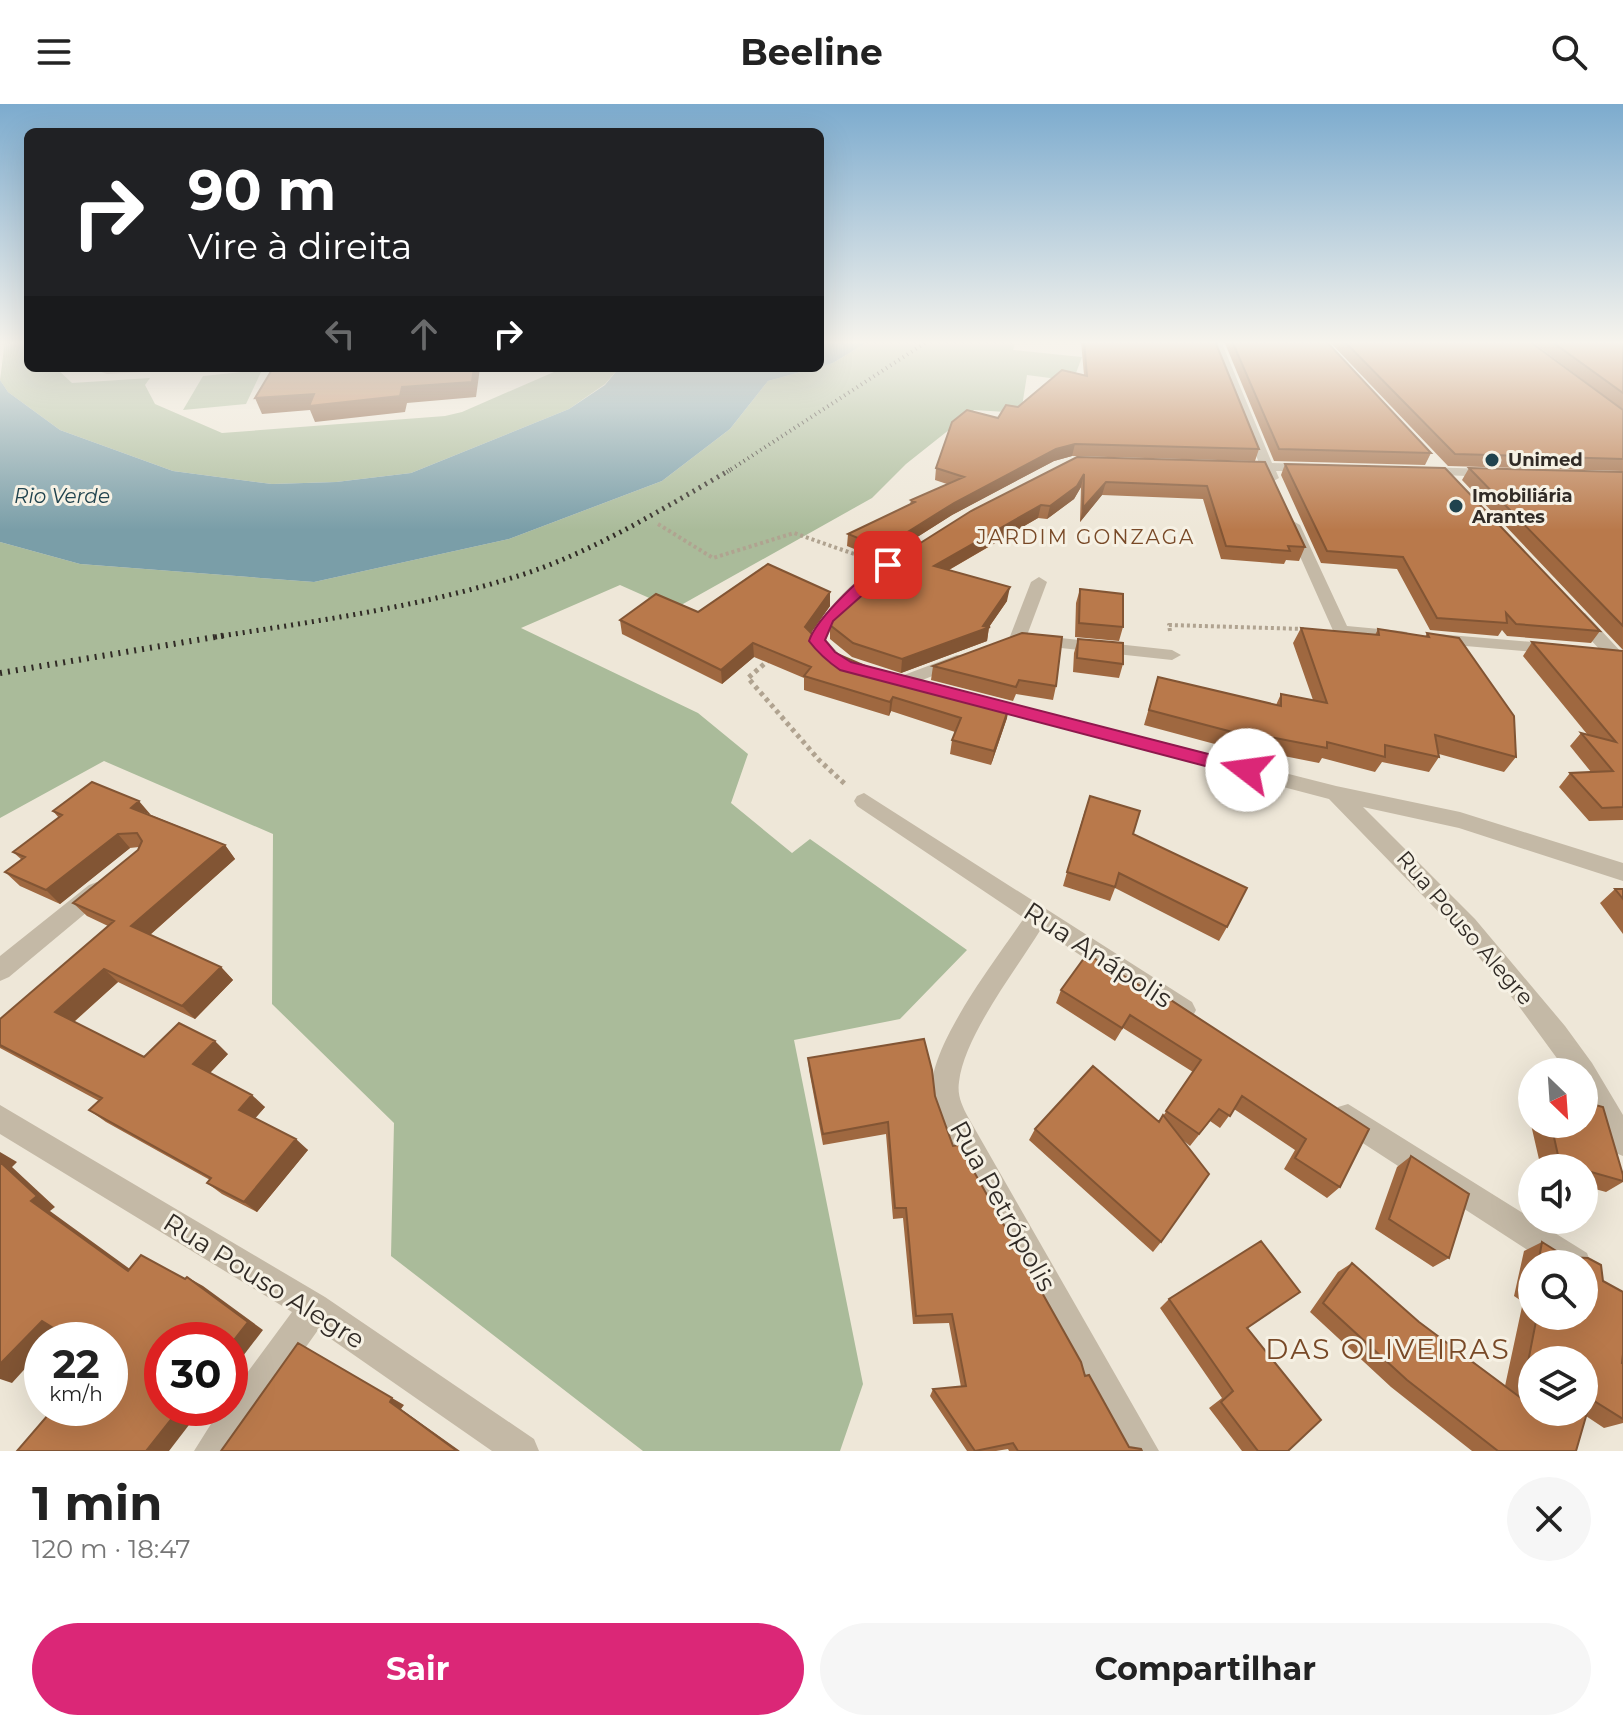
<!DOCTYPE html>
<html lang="pt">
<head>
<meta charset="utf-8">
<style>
  body { margin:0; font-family:Montserrat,sans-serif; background:#f6f6f6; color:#222; height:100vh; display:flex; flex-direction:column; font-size:30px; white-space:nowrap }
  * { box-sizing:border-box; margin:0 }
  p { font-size:26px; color:#767676 }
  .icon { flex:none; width:44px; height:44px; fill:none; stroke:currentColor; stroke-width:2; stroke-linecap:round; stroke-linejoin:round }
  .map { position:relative; height:1347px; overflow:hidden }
  .panel { display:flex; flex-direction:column; background:#fff; flex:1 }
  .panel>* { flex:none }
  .banner { position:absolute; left:24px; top:24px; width:800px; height:244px; border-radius:12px; box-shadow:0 8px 32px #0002; background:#202124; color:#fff; overflow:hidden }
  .needle { width:52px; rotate:155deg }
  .fabs { position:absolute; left:1518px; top:954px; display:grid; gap:16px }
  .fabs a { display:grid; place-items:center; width:80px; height:80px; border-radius:50%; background:#fff; box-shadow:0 8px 32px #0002; font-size:40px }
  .speed { position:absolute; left:24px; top:1218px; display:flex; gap:16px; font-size:40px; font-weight:700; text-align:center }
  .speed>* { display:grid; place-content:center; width:104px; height:104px; border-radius:50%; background:#fff; box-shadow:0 8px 32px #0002; line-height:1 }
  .speed small { font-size:20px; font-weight:400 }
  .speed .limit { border:12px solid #d22; background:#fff; color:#111 }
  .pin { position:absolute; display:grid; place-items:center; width:68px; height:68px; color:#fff; margin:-34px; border-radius:16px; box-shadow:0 4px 12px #0006 }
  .me { position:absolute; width:88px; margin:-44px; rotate:285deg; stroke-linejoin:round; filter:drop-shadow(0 0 6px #0008) }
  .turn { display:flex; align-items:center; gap:28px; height:168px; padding:0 32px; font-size:36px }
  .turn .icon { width:104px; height:104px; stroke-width:2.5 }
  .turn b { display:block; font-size:56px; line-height:68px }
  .lanes { display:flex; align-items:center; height:76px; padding:0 32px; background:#0003; justify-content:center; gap:40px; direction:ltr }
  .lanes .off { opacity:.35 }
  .round { display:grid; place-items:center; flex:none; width:84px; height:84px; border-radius:42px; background:#f6f6f6 }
  .overview { display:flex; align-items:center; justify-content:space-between; height:136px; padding:0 32px }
  h1 { font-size:48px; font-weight:700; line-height:60px }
  .action { display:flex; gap:16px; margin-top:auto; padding:16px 32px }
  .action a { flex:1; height:92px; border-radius:48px; background:#db2777; color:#fff; font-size:32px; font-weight:700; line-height:92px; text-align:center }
  .action a+a { background:#f6f6f6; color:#222 }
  header { display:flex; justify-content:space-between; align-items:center; height:104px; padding:0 32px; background:#fff; font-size:36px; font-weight:700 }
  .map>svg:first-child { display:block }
  .green { fill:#aabb9a }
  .water { fill:#7a9ea8 }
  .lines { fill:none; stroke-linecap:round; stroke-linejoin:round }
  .path-far1 { stroke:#b0a390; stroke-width:4; stroke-dasharray:3 3; stroke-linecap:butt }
  .path { stroke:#b0a390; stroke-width:5; stroke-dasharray:4 4; stroke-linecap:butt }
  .minor { fill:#c4b9a6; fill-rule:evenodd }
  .rail-far2 { stroke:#312b26; stroke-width:4; stroke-dasharray:1 4; stroke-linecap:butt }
  .rail-far1 { stroke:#312b26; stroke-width:5; stroke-dasharray:2 5; stroke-linecap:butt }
  .rail { stroke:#312b26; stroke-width:6; stroke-dasharray:2 6; stroke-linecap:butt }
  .wall { fill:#9f6840; fill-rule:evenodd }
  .shaded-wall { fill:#825534 }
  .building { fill:#b9794b; stroke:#825534; stroke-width:2; fill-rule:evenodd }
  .route { fill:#db2777; stroke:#8e194d; stroke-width:2 }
  .poi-dot { fill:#20434e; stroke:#f6f1e4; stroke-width:3 }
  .labels { text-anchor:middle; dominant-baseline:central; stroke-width:6; stroke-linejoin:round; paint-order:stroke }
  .far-poi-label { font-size:18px; font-weight:bold; fill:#312b26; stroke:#f6f1e4; text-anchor:start }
  .far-water-label { font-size:20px; font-style:italic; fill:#20434e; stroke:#f6f1e4 }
  .far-neighbourhood-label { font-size:20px; letter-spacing:2px; fill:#784927; stroke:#f6f1e4 }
  .street-label { font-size:22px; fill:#312b26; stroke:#f6f1e4 }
  .near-street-label { font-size:26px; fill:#312b26; stroke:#f6f1e4 }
  .near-neighbourhood-label { font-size:28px; letter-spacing:2px; fill:#784927; stroke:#f6f1e4 }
</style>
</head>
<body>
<header><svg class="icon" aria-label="menu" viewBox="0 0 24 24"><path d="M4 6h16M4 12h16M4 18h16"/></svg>Beeline<svg class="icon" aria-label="search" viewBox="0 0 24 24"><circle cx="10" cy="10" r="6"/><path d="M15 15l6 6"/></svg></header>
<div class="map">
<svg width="1623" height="1347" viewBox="0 0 1623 1347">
  <rect width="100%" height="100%" fill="#eee7d8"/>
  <path class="green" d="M5,237h23v27h28l16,15 78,-5 -5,7 10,19 67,29 223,-17 17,-4 101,-44h56l-14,16 -36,25 -158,64 -75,9 -64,2 -99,-13 -113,-41 -52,-38 -8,-12z
    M869,237h147l-3,9 69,7 -9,24 -46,-6 -6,38 -47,-3 -68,54 -34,34 -198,111 -54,-24 -99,43 177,85 50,41 -17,49 61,50 18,-14 157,111 -67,69 -106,21 69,344 -23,67h-197l-252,-195 3,-133 -122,-119 1,-170 -169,-73 -104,57v-276l80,22 234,18 195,-43 153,-58 68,-52 38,-48 65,-18z
    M262,266l-16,34 -63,6 20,-34z"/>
  <path class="water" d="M820,237h49l-36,22 -13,4z
    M619,264h196l-47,13 -38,48 -68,52 -153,58 -195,43 -234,-18 -80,-22v-162l8,12 52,38 113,41 99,13 64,-2 75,-9 158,-64 36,-24z"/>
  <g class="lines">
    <path class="path-far1" d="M658,420l55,34 81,-25 63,22
      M1170,527l-1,-6 135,4"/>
    <path class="path" d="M770,555l-22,19 71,82 27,25"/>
    <path class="minor" d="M1211,237h10l51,122 39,1 5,1v6h-40l3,7 -7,4 -5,-1 -5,-10 -28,-2v-6h25z
      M90,264h81l-6,3 -58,3z
      M1423,363l68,2 7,4 -7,4 -73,-3 -2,-3z
      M1293,417l7,4 47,101 54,5 6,1 2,4 -2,4 -72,-5 -49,-110z
      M914,441l8,5 -3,3c-35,22 -76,48 -93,87l17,18 -9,5 -6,-1 -20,-21c16,-35 68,-84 106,-96z
      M1039,473l8,5 -21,56 7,-3 139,15 9,5 -9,5 -139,-15 -8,-5 -8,4 -6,-1 -2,-4 22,-57z
      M1579,508l6,1 38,41v16l-6,-2 -44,-47 -2,-4z
      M1437,530l120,10 9,5 -9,5 -126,-11 -2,-4 2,-4z
      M957,551l6,1 3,4 -3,4 -61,24 -9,-6 3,-4z
      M983,592l353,90 124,26 163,51v18l-164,-53 -96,-21 112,112 90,107 27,37 31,52v41l-10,-4 -29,-52v-28h-17l-49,-67 -59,-72 -130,-134 -352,-93 -3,-4z
      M864,689l328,209 4,8 -4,8 -9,3 -9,-3 -133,-89c-25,41 -77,107 -82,153 -2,13 3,24 9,35l191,334h-36l-168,-301c-9,-18 -21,-37 -23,-58 -4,-46 66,-135 92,-174l-167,-112 -3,-5 3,-5z
      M97,778l8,3 3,6 -3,6 -96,80 -9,4v-25l89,-71z
      M1348,1000l239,149 4,11 -4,11 -3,1v-12h-35l-211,-137 -4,-10 4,-10z
      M0,1001l325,192 209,142 5,12h-47l-174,-121 -86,121h-38l27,-43h9v-12l62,-84 -292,-178z"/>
    <path class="rail-far2" d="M727,368l201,-131"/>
    <path class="rail-far1" d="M215,533c102,-16 204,-30 303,-61 76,-24 144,-67 212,-106"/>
    <path class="rail" d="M0,569l227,-38"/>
  </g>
  <path class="wall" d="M1081,237h134l44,108 -4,12 -183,-5 -18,5 -102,54 -71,45 -34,-14 1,-12 62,-30 1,-4 36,-16 -12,-4 1,-12 62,-50 86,-43z
    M1224,237h102l105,112 -6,12 -151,-4z
    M1329,237h200l94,69v61l-175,-5z
    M1531,237h92v69z
    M1077,353l188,5 40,85 -6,14 -13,-1 -2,4 -63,-5 -18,-60 -101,-4 -22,27 1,-35 -7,12 -27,20 -9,-1 -89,52 58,31 -18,26 -2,14 -86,32 -49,-16 -22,-18v-14z
    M1285,360l315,167 -9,12 -84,-7 -5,-6 -4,6 -68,-6 -33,-61 -76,-6 -40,-88z
    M1469,364l154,4v178l-161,-170z
    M1080,485l43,38 -4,14 -44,-4 1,-34z
    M830,502l-19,27 17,17 44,19 135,49 -16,47 -41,-11 2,-14 3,-8 -64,-21 -2,5 -85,-26v-12l-50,-21 -32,27 -100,-50 -2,-14 78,-8z
    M1301,524l74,7 3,-6 47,8 2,-4 89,124 -12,15 -65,-18v3l-10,15 -47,-10 -7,10 -53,-14 -3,5 -65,-13 -2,4 -108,-29 14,-48 118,28 5,-11 32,6 -20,-57z
    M1078,535l45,25 -4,14 -46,-6 1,-19z
    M1532,538l91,9v169l-34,1 -30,-34 11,-14 21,-1 -21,-26 11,-13 6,1 -64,-78z
    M933,562l123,20 -3,14 -37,-6 -3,7 -82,-21z
    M1085,706l48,24 94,93 -8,14 -104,-53 -5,13 -47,-15z
    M53,707l98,4 74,30 10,14 -85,76 71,32 12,13 -38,39 -77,-37 -44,40 70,35 84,-3 -18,19 55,34 -10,11 53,32 -51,62 -35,-18 -15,-11 3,-3 -104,-58 -17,-12 10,-9 -99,-53v-29l108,-93 -21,-10 -14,-13 65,-53 1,-3 -9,1 -70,56 -40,-18 -15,-14 17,-12 -9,-8 46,-34z
    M1615,785h8v45l-23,-31z
    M1087,850l282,175 -29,58 -13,11 -43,-29 11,-19 -61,-41 -14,19 -10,-7 -20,25 -7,-6 -22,102 -8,10 -124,-112 6,-11 124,-7 34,-50 -70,-44 -8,13 -59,-38 5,-13z
    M808,954l127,38 18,50 132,230 44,71 13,4h-133l-1,-2 -12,2h-29l-37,-55 3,-7 28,-2 -12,-64 -36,1 -10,-106 -10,1 -7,-85 -63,11 -14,-75z
    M1532,995v25h52l39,51v7l-17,10 -22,-6v-18h-43l-15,-65z
    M1411,1052l38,102 -16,9 -58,-38 22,-62z
    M1542,1138l24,15 22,1 13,7 2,16 20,11v62l-1,9h1v60l-19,5 -18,-12 -10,35h-104l-81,-64 -81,-75 28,-40 14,-9 67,59 86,64 18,-84 -9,-6 10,-45zM1532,1160h52v52h-52zM1532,1256h52v52h-52z
    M1169,1195l78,29 41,123h-46l-33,-43 13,-10 -62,-90z"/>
  <path class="shaded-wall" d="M474,264h6l-4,29 -69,6 -2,9 -90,10 -5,-12 -48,4 -7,-16z
    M1075,340l-3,12 -18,5 -102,54 -71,45 1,-12 72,-45 102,-54z
    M1084,370l-3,13 -7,12 -27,20 3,-13z
    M1106,378l-4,13 -22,27 3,-14z
    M1041,401l-3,13 -105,61 1,-13z
    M1010,483l-3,14 -18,26 -2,14 -86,32 1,-14 81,-33z
    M830,488v14l-25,35v-14z
    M753,539l1,14 -32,27 -1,-14z
    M893,593l-2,14 -2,5 1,-14z
    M1010,600l-3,14 -16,47 3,-14z
    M139,697l12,14 -20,-7z
    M118,730l12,14 -70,56 -14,-14z
    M225,741l10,14 -91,81 -13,-14z
    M221,863l12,13 -38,39 -13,-13z
    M104,865l14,13 -48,43 -15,-13z
    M215,937l13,13 -22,23 -13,-13z
    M252,991l13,12 -13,15 -13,-12z
    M296,1035l12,11 -51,62 -13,-10z
    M0,1048l17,10 -5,5 43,40 -5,4 95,69 -17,-9 -97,-70 -31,-39z
    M187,1173l16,9 60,44 -33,43v-28z
    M42,1217l20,8 -10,11h-10v10l-30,33 -12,-4v-15z
    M298,1239l106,62 -3,4 59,42h-3z
    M180,1304h22l-33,43h-23z"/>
  <path class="building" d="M1084,237h131l44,108 -184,-5 -19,5 -102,54 -72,45 -34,-14 67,-32 -4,-2 53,-23 -28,-9 16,-46 15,-12 31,8 8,-13 12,2 44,-37 25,6z
    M1232,237h94l105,112 -152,-4z
    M1344,237h185l94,69v49l-168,-5z
    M1551,237h72v52z
    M273,264h201l-2,14 -70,5 -2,9 -91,10 5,-12 -59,4z
    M1077,353l188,5 40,85 -17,-1 2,5 -64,-5 -19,-60 -101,-4 -23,26 1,-34 -7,12 -27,20 -9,-1 -107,61 76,21 -27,39 7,1 -88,32 -49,-16 -23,-18 18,-24 55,-47 68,-43z
    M1285,360l160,4 155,163 -84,-7 -10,-11 1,10 -70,-5 -34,-61 -76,-6z
    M1469,364l154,4v154z
    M768,460l62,28 -25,35 23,23 44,19 138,35 -16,47 -42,-11 9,-22 -68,-21 -3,5 -86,-26 7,-9 -58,-24 -32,27 -101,-50 36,-26 42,18z
    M1080,485l43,5v33l-44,-4z
    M1301,524l78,7 -1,-6 51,8 -2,-4 32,5 55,78 2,41 -81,-22 4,22 -54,-12v12l-58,-15v6l-67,-13 -1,4 -110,-29 9,-33 123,29v-12l46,9z
    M1022,529l40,4 -6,49 -37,-6 -3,7 -83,-21z
    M1078,535l45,4v21l-46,-6z
    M1532,538l91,9v156l-21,1 -32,-35 43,-2 -32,-38 35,9z
    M92,678l47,19 -8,7 94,37 -94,81 90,41 -39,39 -78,-37 -49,43 89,45 35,-34 36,18 -22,23 59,31 -13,15 57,29 -52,63 -37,-19 4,-5 -122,-68 13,-12 -102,-53v-26l114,-98 -41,-18 65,-53 4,-9 -5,-8 -19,1 -72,56 -41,-18 20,-15 -12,-5 49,-37 -9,-4z
    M1090,692l50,15 -7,23 114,54 -20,39 -108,-54 -4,14 -48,-15z
    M1615,785h8v10z
    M1087,850l74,44 2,-3 206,134 -29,58 -45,-29 11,-19 -64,-43 -12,20 -11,-7 -20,25 -33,-23 35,-51 -71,-45 -8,13 -61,-38z
    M924,935l8,31 3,26 18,50 6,-1 122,217 4,14 4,-1 40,72 12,2 1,2h-124l-5,-8 -38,8 -42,-62 33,-3 -14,-72 -36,2 -10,-108h-11l-7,-86 -65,12 -15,-76z
    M1093,962l66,56 4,-7 46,59 -48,68 -126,-113z
    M1584,998l19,5 20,68v6l-39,-11v-2h-8l-16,-4 -9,-40h33z
    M1411,1052l58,38 -20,64 -60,-39z
    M0,1058l37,34 -6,5 97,70 13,-16 44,24 2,-2 61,45 -18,23v-5h-68v68h18l-34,43h-129l37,-43h56v-68h-37l-31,-19 -42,43z
    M1261,1137l39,51 -53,36 74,92 -33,31h-30l-37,-49 12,-11 -64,-92z
    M1542,1138l24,15 22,1 13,7 2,16 20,11v62l-1,9h1v56l-32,-20 -15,52h-78l-91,-71 -84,-77 29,-40 67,59 102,76 16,-82h47v-52h-46zM1532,1256h52v52h-52z
    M298,1239l94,55 -2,4 67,49h-236z"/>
  <linearGradient id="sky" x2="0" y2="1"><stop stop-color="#7cabce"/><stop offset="0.56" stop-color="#f7f4ed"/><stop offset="1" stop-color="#f7f4ed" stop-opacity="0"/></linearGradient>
  <rect width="1623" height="426" fill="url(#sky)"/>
  <path class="route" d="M888,457l7,4 -2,3 -60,53 -8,19 10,12 16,10 396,102 9,6 -9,7 -407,-107c-13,-9 -22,-17 -31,-29 7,-22 58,-72 79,-80z"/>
  <g class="poi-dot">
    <circle cx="1492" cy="356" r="8"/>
    <circle cx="1456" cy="402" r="8"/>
  </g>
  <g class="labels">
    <g class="far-poi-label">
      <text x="1508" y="356">Unimed</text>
      <text x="1472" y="392">Imobiliária<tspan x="1472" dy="21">Arantes</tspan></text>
    </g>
    <g class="far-water-label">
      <text x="62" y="392">Rio Verde</text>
    </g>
    <g class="far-neighbourhood-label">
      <text x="1086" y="433">JARDIM GONZAGA</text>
    </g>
    <g class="street-label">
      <text transform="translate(1465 824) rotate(49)">Rua Pouso Alegre</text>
    </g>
    <g class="near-street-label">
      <text transform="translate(1098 851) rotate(33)">Rua Anápolis</text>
      <text transform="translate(1003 1102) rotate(61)">Rua Petrópolis</text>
      <text transform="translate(264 1177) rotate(32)">Rua Pouso Alegre</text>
    </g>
    <g class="near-neighbourhood-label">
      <text x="1388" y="1245">DAS OLIVEIRAS</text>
    </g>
  </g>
</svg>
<div class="fabs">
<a><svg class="needle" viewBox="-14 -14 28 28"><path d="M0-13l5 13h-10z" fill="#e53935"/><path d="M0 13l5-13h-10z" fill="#767676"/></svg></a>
<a><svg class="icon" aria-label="sound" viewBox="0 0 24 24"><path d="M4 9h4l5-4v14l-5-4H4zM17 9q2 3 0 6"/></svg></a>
<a><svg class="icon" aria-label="search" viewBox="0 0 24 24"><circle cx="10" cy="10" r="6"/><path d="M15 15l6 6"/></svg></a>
<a><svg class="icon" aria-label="layers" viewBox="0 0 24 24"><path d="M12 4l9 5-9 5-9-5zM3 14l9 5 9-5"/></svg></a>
</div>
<div class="speed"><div>22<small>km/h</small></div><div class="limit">30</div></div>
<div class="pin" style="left:888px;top:461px;background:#d93025"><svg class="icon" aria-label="arrive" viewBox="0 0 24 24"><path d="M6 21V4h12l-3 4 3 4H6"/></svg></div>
<svg class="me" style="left:1247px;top:666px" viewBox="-20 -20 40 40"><circle r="19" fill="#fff"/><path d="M0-13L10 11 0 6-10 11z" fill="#db2777"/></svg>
<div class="banner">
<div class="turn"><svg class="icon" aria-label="right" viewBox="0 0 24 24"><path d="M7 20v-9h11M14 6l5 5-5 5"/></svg><div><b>90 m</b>Vire à direita</div></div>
<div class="lanes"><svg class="icon off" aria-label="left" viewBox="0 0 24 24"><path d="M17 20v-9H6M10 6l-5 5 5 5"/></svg><svg class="icon off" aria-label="ahead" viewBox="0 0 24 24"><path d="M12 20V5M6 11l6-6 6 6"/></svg><svg class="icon" aria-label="right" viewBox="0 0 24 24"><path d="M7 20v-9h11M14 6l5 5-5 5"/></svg></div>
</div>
</div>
<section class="panel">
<div class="overview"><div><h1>1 min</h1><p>120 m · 18:47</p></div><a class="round"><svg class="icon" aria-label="close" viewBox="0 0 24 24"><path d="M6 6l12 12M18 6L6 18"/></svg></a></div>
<div class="action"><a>Sair</a><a>Compartilhar</a></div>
</section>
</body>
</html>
